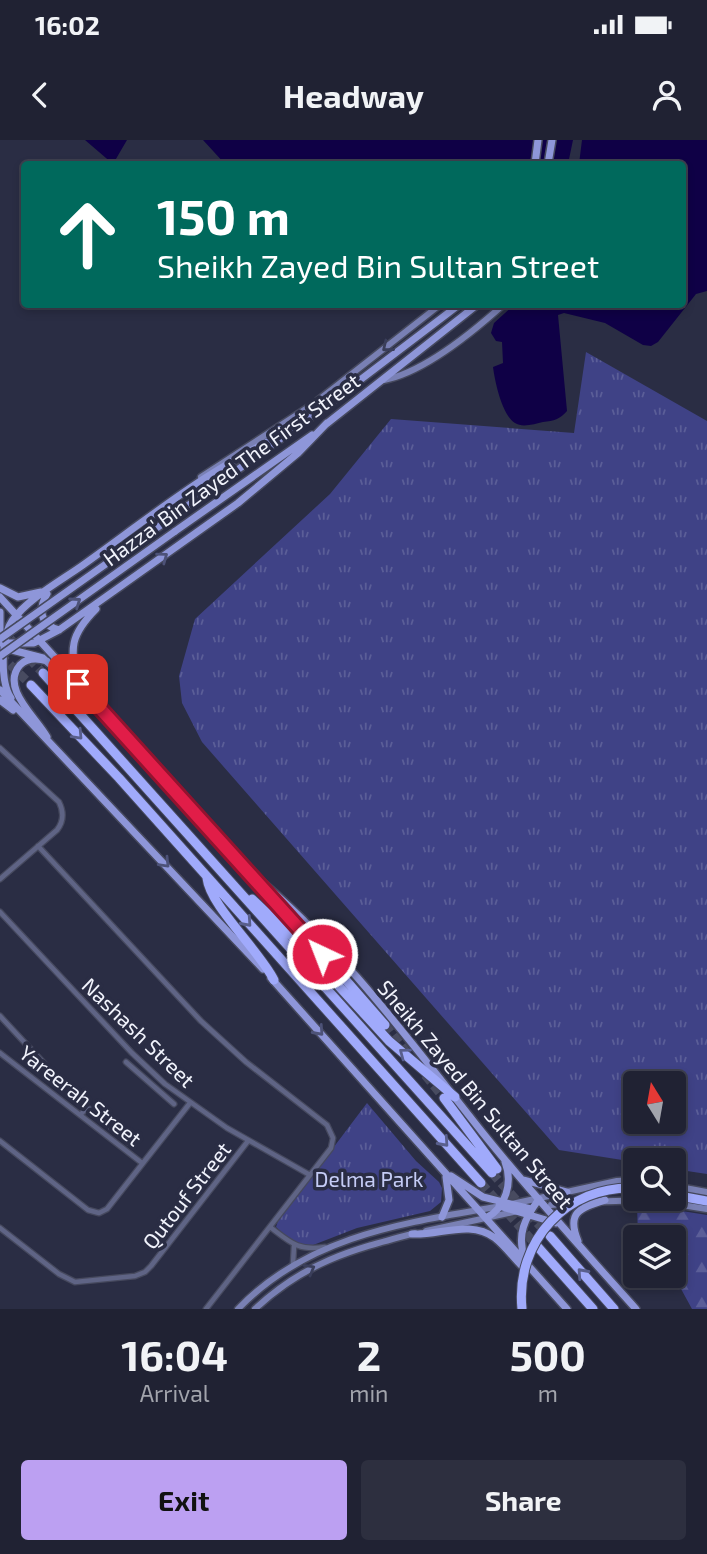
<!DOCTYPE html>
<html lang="en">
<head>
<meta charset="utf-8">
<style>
  body { margin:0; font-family:"Exo 2",sans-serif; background:#2d2f3f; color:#f1f3f6; height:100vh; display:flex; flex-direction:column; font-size:26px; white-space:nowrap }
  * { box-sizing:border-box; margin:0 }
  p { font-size:23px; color:#a2a4ac }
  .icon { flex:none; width:38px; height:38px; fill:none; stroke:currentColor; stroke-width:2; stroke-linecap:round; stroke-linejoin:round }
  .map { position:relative; height:1169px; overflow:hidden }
  .panel { display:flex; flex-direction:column; background:#202233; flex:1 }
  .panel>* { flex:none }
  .hud { position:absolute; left:21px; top:21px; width:665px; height:147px; border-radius:7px; box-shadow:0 4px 10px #0003,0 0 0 2px #3d3f4e; background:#00695c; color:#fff; overflow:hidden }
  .needle { width:46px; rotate:349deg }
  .buttons { position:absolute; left:623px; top:931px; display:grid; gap:14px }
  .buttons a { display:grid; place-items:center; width:63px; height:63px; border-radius:7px; background:#202233; box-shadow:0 4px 10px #0003,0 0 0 2px #3d3f4e; font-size:35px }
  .pin { position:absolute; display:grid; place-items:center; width:60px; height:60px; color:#fff; margin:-30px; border-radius:14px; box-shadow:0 4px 10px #0006 }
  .me { position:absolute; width:77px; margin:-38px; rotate:317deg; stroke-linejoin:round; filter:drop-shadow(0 0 5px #0008) }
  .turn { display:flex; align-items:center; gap:24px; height:147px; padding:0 21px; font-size:32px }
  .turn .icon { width:91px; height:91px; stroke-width:2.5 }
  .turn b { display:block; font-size:49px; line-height:60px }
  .eta { display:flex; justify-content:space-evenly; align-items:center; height:119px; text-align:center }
  .eta b { font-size:42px; font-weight:700; line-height:49px }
  .action { display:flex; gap:14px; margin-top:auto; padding:14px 21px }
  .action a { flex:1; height:80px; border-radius:7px; background:#bca0f2; color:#111; font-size:28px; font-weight:700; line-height:80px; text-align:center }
  .action a+a { background:#2d2f3f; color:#f1f3f6 }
  .status { display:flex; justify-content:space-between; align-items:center; height:49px; padding:0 35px; background:#202233; direction:ltr }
  .status svg { height:19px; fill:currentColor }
  header { display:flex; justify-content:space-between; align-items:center; height:91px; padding:0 21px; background:#202233; font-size:32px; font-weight:700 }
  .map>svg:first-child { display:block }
  .grass { fill:url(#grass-tufts); fill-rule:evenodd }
  .forest { fill:url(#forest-firs) }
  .water { fill:#0f0046 }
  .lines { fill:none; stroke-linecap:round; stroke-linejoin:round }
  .highway-tunnel { stroke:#484b60; stroke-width:9; stroke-dasharray:9 4.5; stroke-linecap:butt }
  .street-casing { stroke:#46495e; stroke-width:7 }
  .secondary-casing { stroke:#46495e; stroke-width:9 }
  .primary-casing { stroke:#46495e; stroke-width:10 }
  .highway-casing { stroke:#46495e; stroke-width:11 }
  .street { stroke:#5f6485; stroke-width:4.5 }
  .secondary { stroke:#7980b4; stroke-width:6 }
  .primary { stroke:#8e96d9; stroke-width:7 }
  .highway { stroke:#a0aafb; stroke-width:9 }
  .primary-bridge-casing { stroke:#46495e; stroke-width:10; stroke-linecap:butt }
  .highway-bridge-casing { stroke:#46495e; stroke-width:11; stroke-linecap:butt }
  .primary-bridge { stroke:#8e96d9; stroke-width:7 }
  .highway-bridge { stroke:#a0aafb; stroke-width:9 }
  .oneway { stroke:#3a3e5a }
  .oneway2 { stroke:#4d5278 }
  .oneway3 { stroke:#595f8d }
  .route-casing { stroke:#92132f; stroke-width:18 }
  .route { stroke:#e11d48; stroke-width:12 }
  .labels { text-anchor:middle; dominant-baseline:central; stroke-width:7; stroke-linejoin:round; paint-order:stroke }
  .street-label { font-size:21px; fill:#f1f3fc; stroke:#2a2d44 }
  .park-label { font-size:21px; fill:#c5ccf6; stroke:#2a2d44 }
</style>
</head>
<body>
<div class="status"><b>16:02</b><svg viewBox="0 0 49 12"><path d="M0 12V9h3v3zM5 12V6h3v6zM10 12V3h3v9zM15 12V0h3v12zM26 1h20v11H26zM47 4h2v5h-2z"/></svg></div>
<header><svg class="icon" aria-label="back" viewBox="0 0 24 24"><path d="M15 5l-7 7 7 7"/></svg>Headway<svg class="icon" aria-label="person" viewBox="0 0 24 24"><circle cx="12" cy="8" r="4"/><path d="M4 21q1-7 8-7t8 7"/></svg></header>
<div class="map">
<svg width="707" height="1169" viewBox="0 0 707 1169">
  <defs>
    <pattern id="grass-tufts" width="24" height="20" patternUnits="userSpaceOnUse" patternTransform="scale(1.75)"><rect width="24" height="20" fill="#3f4286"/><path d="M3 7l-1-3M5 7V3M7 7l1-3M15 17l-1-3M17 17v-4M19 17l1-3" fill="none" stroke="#5b5e98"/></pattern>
    <pattern id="forest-firs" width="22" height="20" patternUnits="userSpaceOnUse" patternTransform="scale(1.75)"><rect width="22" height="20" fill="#3f4286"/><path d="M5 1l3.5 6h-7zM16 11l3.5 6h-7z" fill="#5b5e98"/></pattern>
  </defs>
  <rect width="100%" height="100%" fill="#2a2d44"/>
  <path class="grass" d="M586,212l121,69v753l-33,-5v-9h-39v2l-76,-12 -357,-408 -20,-39 -3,-27 16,-57 135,-125 61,-75 183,14zM635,943h39v39h-39z
    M367,963l49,58 23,21 3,6 -1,14 -11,9 -73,17 -49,19 -12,-2 -20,-18 2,-6z"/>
  <path class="forest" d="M637,1064l70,11v94h-15l-12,-22 -9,-11h3v-39h-36z"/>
  <path class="water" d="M85,0h42l-14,24z
    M203,0h370l-5,24h-343z
    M582,0h125v151l-11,3 -38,48 -7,4 -8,-1 -38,-22 -41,-10 -6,2 9,96c-7,8 -13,10 -24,11 -8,2 -21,6 -28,1 -13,-8 -20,-41 -22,-56l10,-4 -1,-21 -6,-1 -5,-8 3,-10 20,-18 168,-1v-140h-103z"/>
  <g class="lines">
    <path class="highway-tunnel" d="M1,489l42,44
      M0,515l31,30
      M385,885l23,29
      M425,935l19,23
      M492,1033l56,62
      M481,1043l56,63"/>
    <g class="street-casing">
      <path id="street" d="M0,608l59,54c5,10 5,19 -2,28l-57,49
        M38,706l163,175 45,41 81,63 6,13 -2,10 -125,161
        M0,772l132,141 33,31 62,44 83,47
        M0,876l65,70
        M0,913l142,110
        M126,922l48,42
        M80,975l6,-6h4l43,37
        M0,1001l88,69 11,3 8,-4 83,-106
        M270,1087c21,16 28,24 55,20
        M0,1088l59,46 16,8 60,-6 10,-4 6,-6 97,-125
        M293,1124l1,-18"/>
    </g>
    <g class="secondary-casing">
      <path id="secondary" d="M384,240c41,-8 89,-48 120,-76
        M201,337l111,-72 129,-101
        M674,1046l33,6
        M581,1062l69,-2 57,9
        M512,1064l105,-23 18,-1
        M551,1065l19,-2
        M426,1091l92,-20
        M238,1169c71,-74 167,-86 263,-103
        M255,1169c50,-47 96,-59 160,-76"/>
    </g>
    <g class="primary-casing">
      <path id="primary" d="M535,24l3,-24
        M548,24l4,-24
        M325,285l153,-121
        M293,291l167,-127
        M168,380l115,-83
        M174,392l138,-97
        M0,448l18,9 23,-5
        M47,454c-9,15 -7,31 12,36
        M0,457l252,277c88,71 160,170 230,258 49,61 102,119 154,177
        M0,472v30
        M0,503h34l25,-13 179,-127 60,-50 29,-30
        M8,509l35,9 23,21 11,5
        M47,521c-9,-3 -19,-4 -27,4 -20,23 16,52 27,72
        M77,543c-7,-35 -7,-48 19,-74
        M0,550l263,279
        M11,558c-11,-16 -10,-61 1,-77 15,-22 50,-41 71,-56 66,-47 137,-105 211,-135
        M0,560l13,10
        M271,838l296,331
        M451,1036l32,21 48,12
        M524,1040l43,12
        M499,1066l57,17
        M442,1077l7,-17 -3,-23
        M486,1078c20,-10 27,-36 19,-56
        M412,1094c27,2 58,-15 83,4 10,8 18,19 27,28
        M578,1101c-12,-29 2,-33 27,-41
        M525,1119c-9,-24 0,-41 14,-60"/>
    </g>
    <g class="highway-casing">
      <path id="highway" d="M43,533l449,500
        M31,545l88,93 362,405
        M252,734l19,26 73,78 41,47
        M207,738c3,28 52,72 67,102
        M252,759l50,47 87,95 66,56
        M444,958l53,71
        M674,1055l33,6
        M550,1096l64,73
        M537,1106l56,63"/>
    </g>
    <use href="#street" class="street"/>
    <use href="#secondary" class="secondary"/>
    <use href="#primary" class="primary"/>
    <use href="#highway" class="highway"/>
    <g class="primary-bridge-casing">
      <path id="primary-bridge" d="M0,499l168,-119
        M0,516l174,-124"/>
    </g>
    <g class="highway-bridge-casing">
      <path id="highway-bridge" d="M522,1169c-7,-68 45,-124 113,-121"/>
    </g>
    <use href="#primary-bridge" class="primary-bridge"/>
    <use href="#highway-bridge" class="highway-bridge"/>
  </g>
  <defs><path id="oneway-chevron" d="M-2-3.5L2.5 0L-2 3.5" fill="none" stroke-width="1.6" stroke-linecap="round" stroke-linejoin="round" transform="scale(1.75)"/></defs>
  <g class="oneway">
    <use href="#oneway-chevron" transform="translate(387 207) rotate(141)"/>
    <use href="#oneway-chevron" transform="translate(310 1129) rotate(-30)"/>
  </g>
  <g class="oneway2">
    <use href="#oneway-chevron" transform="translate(163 417) rotate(-36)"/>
    <use href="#oneway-chevron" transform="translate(76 462) rotate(-35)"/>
    <use href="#oneway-chevron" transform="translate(165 723) rotate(46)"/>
    <use href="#oneway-chevron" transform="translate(319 891) rotate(48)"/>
  </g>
  <g class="oneway3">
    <use href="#oneway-chevron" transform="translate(78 595) rotate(47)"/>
    <use href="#oneway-chevron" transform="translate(247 782) rotate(48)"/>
    <use href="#oneway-chevron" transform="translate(404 913) rotate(-143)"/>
    <use href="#oneway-chevron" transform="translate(444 1002) rotate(48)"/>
    <use href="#oneway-chevron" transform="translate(582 1133) rotate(-132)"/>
  </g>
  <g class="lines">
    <g class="route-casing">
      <path id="route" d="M78,544l244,270"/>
    </g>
    <use href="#route" class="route"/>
  </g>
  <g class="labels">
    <g class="street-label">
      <text transform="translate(231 329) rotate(-36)">Hazza' Bin Zayed The First Street</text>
      <text transform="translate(139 892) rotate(44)">Nashash Street</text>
      <text transform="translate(476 954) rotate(50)">Sheikh Zayed Bin Sultan Street</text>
      <text transform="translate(81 955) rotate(38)">Yareerah Street</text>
      <text transform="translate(186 1055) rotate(-52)">Qutouf Street</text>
    </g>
    <g class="park-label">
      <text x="369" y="1038">Delma Park</text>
    </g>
  </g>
</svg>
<div class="buttons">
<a><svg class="needle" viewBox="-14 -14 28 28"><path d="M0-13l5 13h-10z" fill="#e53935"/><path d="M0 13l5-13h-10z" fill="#a2a4ac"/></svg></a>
<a><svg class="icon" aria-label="search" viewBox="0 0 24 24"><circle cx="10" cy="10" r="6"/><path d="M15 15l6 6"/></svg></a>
<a><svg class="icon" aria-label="layers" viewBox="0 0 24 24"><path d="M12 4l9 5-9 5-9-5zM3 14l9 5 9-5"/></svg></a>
</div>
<div class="pin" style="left:78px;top:544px;background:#d93025"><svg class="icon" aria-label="arrive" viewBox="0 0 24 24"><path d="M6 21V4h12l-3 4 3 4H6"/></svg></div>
<svg class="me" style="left:322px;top:814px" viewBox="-20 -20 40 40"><circle r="17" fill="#e11d48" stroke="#fff" stroke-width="3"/><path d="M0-11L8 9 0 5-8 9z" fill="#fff"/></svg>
<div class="hud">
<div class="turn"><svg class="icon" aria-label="ahead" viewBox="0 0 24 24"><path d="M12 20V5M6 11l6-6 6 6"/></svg><div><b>150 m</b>Sheikh Zayed Bin Sultan Street</div></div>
</div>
</div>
<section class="panel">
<div class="eta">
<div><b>16:04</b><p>Arrival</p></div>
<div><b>2</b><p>min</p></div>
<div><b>500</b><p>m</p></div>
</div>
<div class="action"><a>Exit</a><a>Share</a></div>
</section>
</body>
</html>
